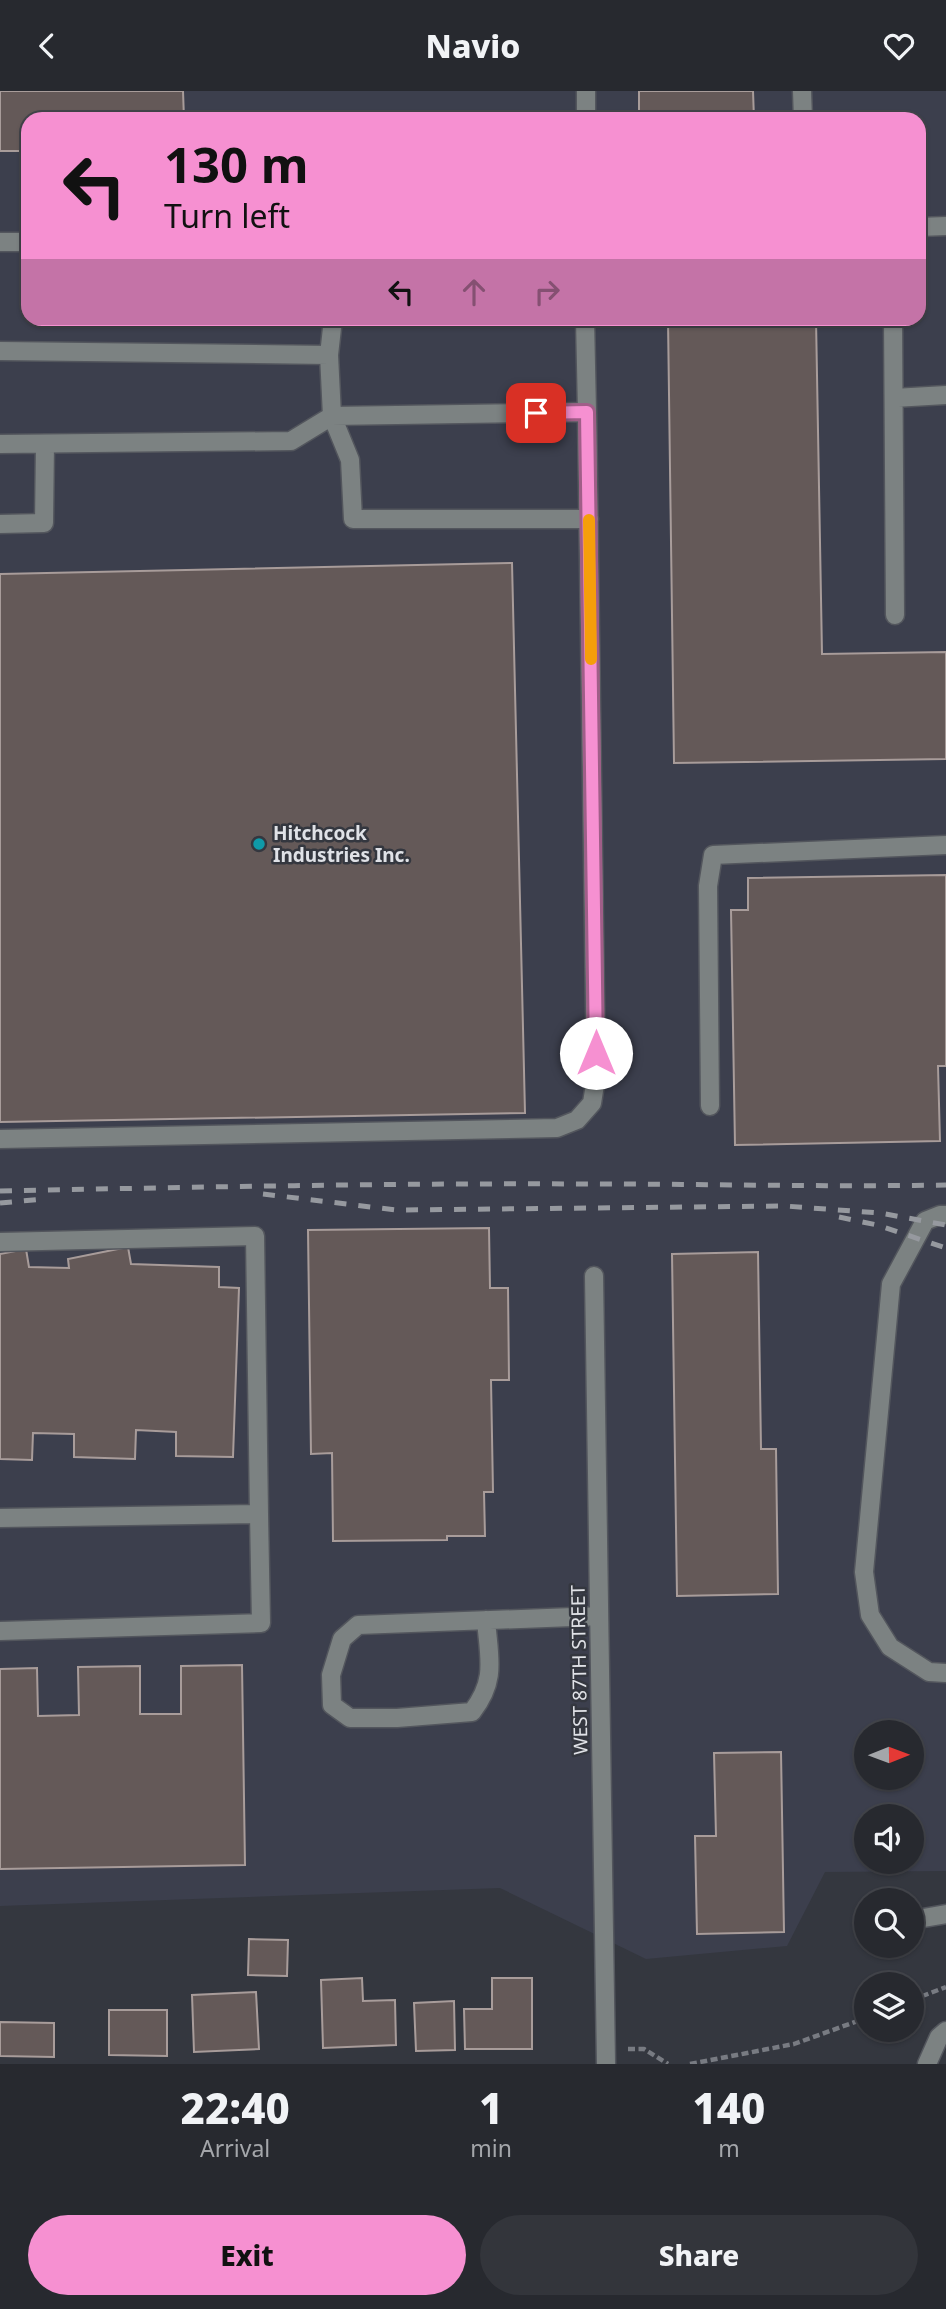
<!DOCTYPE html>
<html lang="en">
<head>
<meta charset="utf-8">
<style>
  body { margin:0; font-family:"Noto Sans",sans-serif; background:#33353b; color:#f1f3f6; height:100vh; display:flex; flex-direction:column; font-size:26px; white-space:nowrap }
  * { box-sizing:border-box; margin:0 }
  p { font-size:23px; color:#a4a6aa }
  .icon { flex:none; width:38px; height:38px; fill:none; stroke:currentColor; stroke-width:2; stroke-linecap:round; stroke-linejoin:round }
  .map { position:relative; height:1973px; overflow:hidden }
  .sheet { display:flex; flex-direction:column; background:#27292f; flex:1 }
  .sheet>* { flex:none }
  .guide { position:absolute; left:21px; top:21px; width:905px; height:214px; border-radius:21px; box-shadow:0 2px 5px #0004,0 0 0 2px #43454b; background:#f690d1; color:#111; overflow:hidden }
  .needle { width:46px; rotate:89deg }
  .controls { position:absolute; left:854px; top:1629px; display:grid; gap:14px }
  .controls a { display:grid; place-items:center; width:70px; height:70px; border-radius:50%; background:#27292f; box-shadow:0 2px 5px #0004,0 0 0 2px #43454b; font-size:35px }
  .pin { position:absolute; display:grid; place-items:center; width:60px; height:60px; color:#fff; margin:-30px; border-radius:14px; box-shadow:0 4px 10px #0006 }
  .me { position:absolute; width:77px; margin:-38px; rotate:0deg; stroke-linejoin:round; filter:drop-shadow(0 0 5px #0008) }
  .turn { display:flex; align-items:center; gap:24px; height:147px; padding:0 28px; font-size:32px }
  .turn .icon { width:91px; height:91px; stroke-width:2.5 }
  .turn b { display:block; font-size:49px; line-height:60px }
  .lanes { display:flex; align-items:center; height:66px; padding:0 28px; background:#0003; justify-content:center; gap:35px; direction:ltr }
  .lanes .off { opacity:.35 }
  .eta { display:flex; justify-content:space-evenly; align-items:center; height:119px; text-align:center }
  .eta b { font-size:42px; font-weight:800; line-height:49px }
  .button { display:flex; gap:14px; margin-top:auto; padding:14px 28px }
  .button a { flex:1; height:80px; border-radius:42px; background:#f690d1; color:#111; font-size:28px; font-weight:800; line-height:80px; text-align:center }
  .button a+a { background:#33353b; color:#f1f3f6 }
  header { display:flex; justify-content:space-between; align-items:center; height:91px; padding:0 28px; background:#27292f; font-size:32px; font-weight:800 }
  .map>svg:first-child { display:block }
  .built { fill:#3c3f4d; fill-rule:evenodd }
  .building { fill:#645958; stroke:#a89c9a; stroke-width:2 }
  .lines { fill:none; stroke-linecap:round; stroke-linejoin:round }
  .minor-casing { stroke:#53565d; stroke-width:21 }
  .path { stroke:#787b82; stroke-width:4.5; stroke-dasharray:7 3.5; stroke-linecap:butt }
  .minor { stroke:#7c8282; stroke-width:18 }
  .rail { stroke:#96999f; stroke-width:5; stroke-dasharray:12 12; stroke-linecap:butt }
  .route-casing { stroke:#a05e88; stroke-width:18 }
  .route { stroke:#f690d1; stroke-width:12 }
  .slow { stroke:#f59e0b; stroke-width:12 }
  .culture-dot { fill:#0f9aa8; stroke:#34373f; stroke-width:2.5 }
  .labels { text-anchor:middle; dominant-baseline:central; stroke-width:5; stroke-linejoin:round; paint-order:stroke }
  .poi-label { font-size:19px; font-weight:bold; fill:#e0e2e7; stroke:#34373f; text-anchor:start }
  .street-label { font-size:19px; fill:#e0e2e7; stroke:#34373f }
</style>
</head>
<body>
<header><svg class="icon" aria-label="back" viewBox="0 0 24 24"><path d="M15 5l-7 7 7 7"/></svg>Navio<svg class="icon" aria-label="heart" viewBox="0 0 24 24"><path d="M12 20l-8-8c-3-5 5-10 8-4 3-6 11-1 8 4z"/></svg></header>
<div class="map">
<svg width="946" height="1973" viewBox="0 0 946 1973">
  <rect width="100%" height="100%" fill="#34373f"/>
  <path class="built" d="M0,0h946v1780l-121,1 -38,74 -141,13 -146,-71 -500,18zM28,28h891v200h-891zM866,1642h46v45h-46zM866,1726h46v45h-46z"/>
  <path class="building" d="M0,0h183l1,28h-156v32h-28z
    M639,0h114l1,28h-115z
    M816,228l6,335 124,-2v107l-272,4 -6,-443z
    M512,472l13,550 -525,9v-548z
    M946,784v191h-8l2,75 -205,4 -4,-235h17v-32z
    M489,1137l1,60h18l1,92h-18l2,112h-9l1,44h-38v4l-114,1 -1,-88 -21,1 -3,-224z
    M128,1156l3,17 88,3v20l20,1 -6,169 -57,-1v-24l-40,-2 -1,29 -61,-2v-23l-41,-1 -1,27 -32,-1v-205l26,-5 3,18 40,1 -1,-9z
    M758,1161l3,197h15l2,145 -101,2 -5,-342z
    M242,1574l3,200 -245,4v-200l37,-1 1,48 41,-1 -1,-48 62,-1v48h41v-48z
    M781,1661l3,180 -87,2 -2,-98h21l-2,-83z
    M249,1848l39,1 -1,36 -39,-1z
    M362,1887l1,23 32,-1 1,45 -73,3 -2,-68z
    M492,1887h40v71h-67l-1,-40h28z
    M256,1901l3,57 -65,3 -2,-57z
    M454,1910l1,49 -39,1 -2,-48z
    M109,1919h58v46l-58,-1z
    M0,1931l54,1v34l-54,-1z"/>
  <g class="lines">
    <g class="minor-casing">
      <path id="minor" d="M586,0v28
        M802,0l1,28
        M919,136l27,-1
        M0,151h28
        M893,228l2,296
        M0,260l329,4 3,61 255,-4 -2,-93
        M329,264l4,-36
        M894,307l52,-3
        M0,353l291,-3 41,-25 18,44 3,59h236
        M0,433l44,-1 1,-79
        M710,1015l-2,-220 5,-31 233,-10
        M0,1048l557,-11 20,-8 15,-17 4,-25 -9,-666
        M946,1124h-6l-15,6 -34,63 -27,288 6,43 20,32 39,25 17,1
        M0,1151l255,-6 4,278
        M594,1185l12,788
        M0,1427l259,-4 2,109 -261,8
        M486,1529c3,38 11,60 -14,92l-75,6h-47l-18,-13 -1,-30 11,-36 16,-14 241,-9
        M912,1829l34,-6
        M927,1973l12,-27 7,-6"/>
    </g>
    <path class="path" d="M912,1909l34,-13
      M628,1958h16l24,15
      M690,1973l104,-20 72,-26"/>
    <use href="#minor" class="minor"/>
    <path class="rail" d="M0,1100c197,-4 395,-8 592,-7 118,0 236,3 354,1
      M263,1103l133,16 389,-4 95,7 66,12
      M0,1112l43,-4
      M839,1126l38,8 69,23"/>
  </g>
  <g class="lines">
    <g class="route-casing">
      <path id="route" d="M536,322l51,-1 9,641"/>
    </g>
    <use href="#route" class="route"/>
    <path class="slow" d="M589,429l2,139"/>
  </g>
  <circle class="culture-dot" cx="259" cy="753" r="7"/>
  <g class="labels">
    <g class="poi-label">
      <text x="273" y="742">Hitchcock<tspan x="273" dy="22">Industries Inc.</tspan></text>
    </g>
    <g class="street-label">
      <text transform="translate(579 1579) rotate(-91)">WEST 87TH STREET</text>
    </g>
  </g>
</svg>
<div class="controls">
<a><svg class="needle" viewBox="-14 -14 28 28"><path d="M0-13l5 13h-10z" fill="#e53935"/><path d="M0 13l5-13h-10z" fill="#a4a6aa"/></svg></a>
<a><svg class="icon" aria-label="sound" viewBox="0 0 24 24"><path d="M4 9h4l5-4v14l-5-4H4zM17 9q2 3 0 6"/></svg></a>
<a><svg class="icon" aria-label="search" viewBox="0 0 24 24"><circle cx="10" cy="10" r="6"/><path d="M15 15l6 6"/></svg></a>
<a><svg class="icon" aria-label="layers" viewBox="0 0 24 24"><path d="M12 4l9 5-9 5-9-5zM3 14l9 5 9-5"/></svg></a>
</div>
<div class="pin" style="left:536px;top:322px;background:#d93025"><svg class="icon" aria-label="arrive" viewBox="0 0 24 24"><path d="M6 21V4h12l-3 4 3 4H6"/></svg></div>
<svg class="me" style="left:596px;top:962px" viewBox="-20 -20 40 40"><circle r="19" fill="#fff"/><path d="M0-13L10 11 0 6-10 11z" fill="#f690d1"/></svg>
<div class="guide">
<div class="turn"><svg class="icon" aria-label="left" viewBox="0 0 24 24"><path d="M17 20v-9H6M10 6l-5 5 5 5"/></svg><div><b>130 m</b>Turn left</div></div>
<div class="lanes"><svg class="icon" aria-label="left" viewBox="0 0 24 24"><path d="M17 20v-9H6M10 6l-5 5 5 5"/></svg><svg class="icon off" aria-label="ahead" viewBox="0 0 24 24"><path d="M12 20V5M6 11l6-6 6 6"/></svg><svg class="icon off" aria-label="right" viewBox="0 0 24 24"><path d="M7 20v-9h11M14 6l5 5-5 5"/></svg></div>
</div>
</div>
<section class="sheet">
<div class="eta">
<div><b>22:40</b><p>Arrival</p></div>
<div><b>1</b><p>min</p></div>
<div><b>140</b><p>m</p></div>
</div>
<div class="button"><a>Exit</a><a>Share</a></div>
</section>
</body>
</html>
